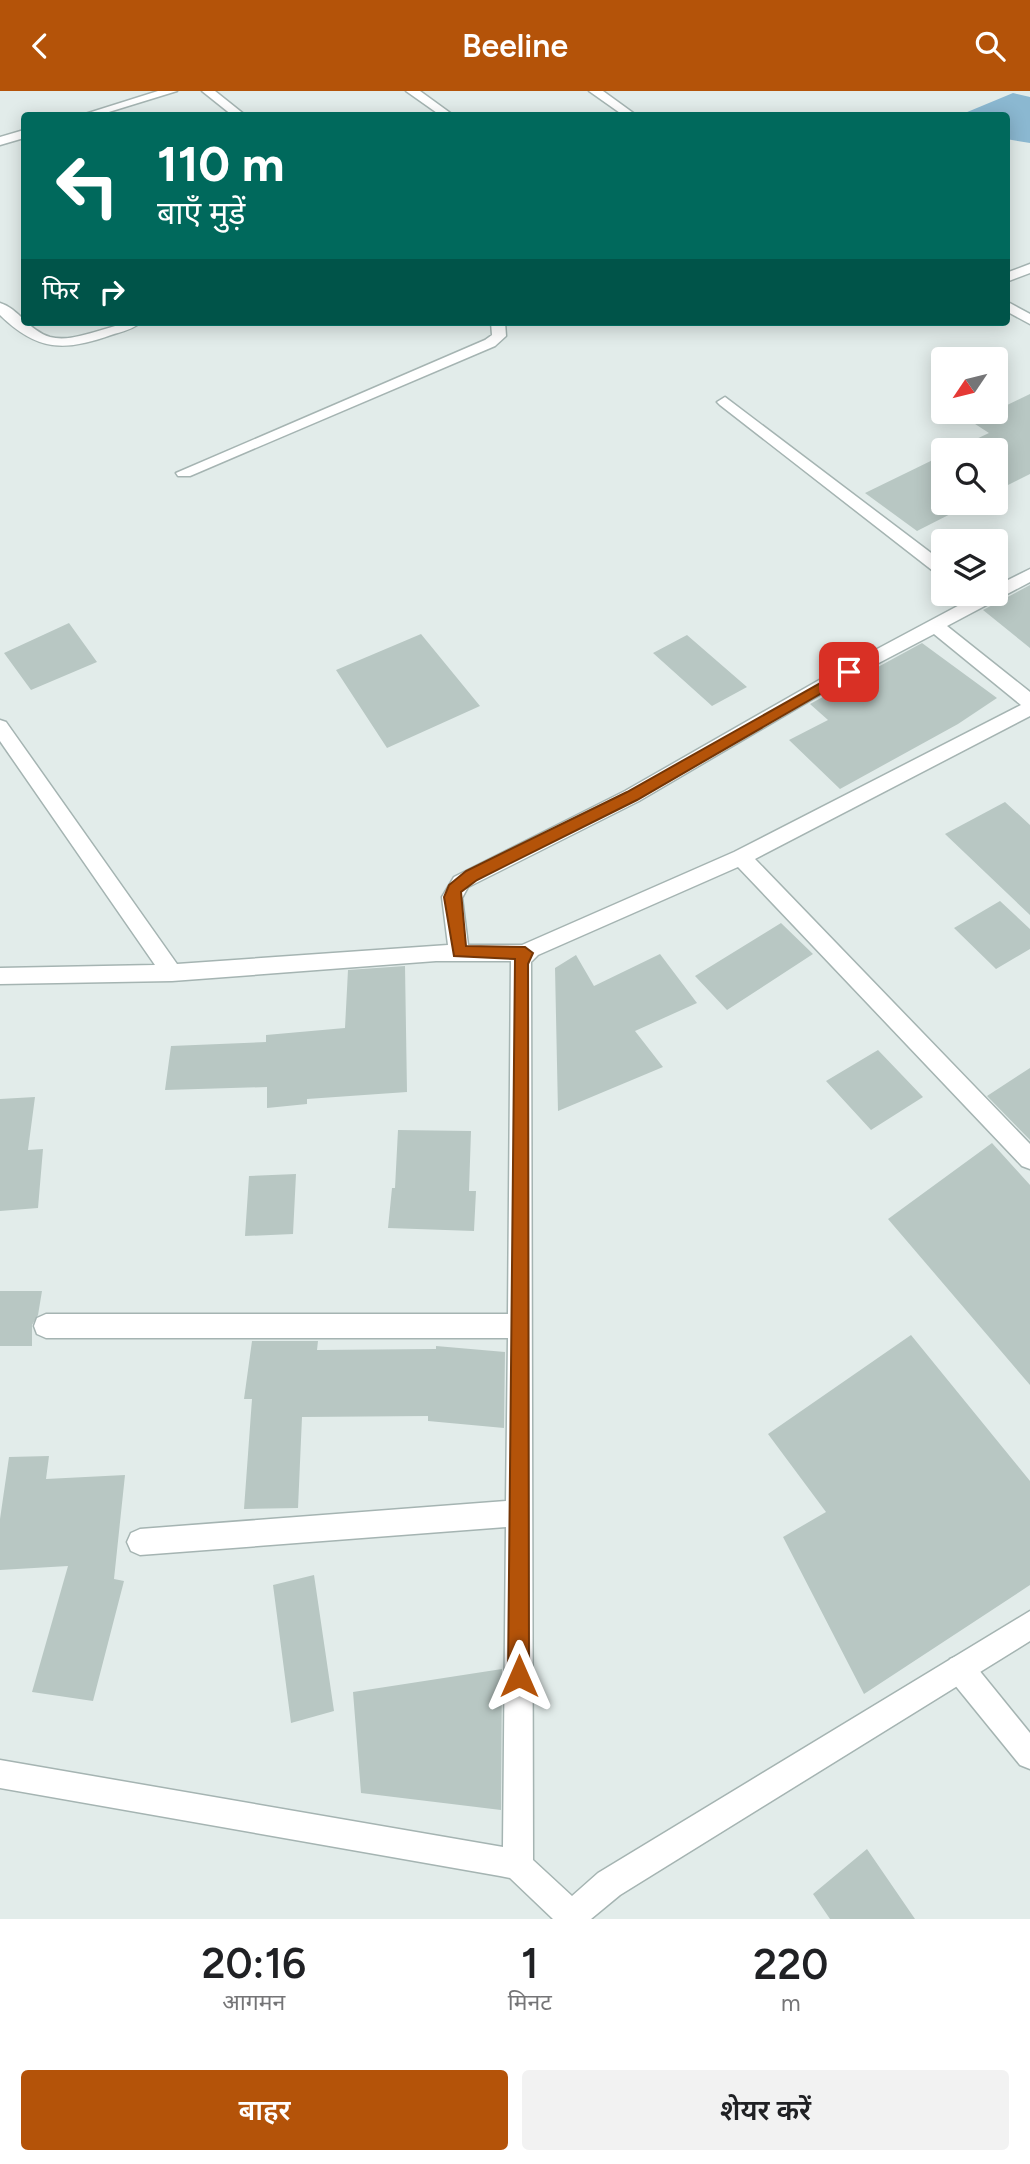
<!DOCTYPE html>
<html lang="hi">
<head>
<meta charset="utf-8">
<style>
  body { margin:0; font-family:Figtree,"Noto Sans Devanagari",sans-serif; background:#f2f2f2; color:#202124; height:100vh; display:flex; flex-direction:column; font-size:26px; white-space:nowrap }
  * { box-sizing:border-box; margin:0 }
  p { font-size:23px; color:#757577 }
  .icon { flex:none; width:38px; height:38px; fill:none; stroke:currentColor; stroke-width:2; stroke-linecap:round; stroke-linejoin:round }
  .map { position:relative; height:1828px; overflow:hidden }
  .sheet { display:flex; flex-direction:column; background:#fff; flex:1 }
  .sheet>* { flex:none }
  .guide { position:absolute; left:21px; top:21px; width:989px; height:214px; border-radius:7px; box-shadow:0 4px 18px #0003; background:#00695c; color:#fff; overflow:hidden }
  .needle { width:46px; rotate:235deg }
  .tools { position:absolute; left:931px; top:256px; display:grid; gap:14px }
  .tools a { display:grid; place-items:center; width:77px; height:77px; border-radius:7px; background:#fff; box-shadow:0 4px 18px #0003; font-size:35px }
  .pin { position:absolute; display:grid; place-items:center; width:60px; height:60px; color:#fff; margin:-30px; border-radius:14px; box-shadow:0 4px 10px #0006 }
  .me { position:absolute; width:77px; margin:-38px; rotate:0deg; stroke-linejoin:round; filter:drop-shadow(0 0 5px #0008) }
  .turn { display:flex; align-items:center; gap:24px; height:147px; padding:0 21px; font-size:32px }
  .turn .icon { width:91px; height:91px; stroke-width:2.5 }
  .turn b { display:block; font-size:49px; line-height:60px }
  .then { display:flex; align-items:center; height:66px; padding:0 21px; background:#0003; gap:14px; font-size:26px }
  .eta { display:flex; justify-content:space-evenly; align-items:center; height:119px; text-align:center }
  .eta b { font-size:42px; font-weight:600; line-height:49px }
  .cta { display:flex; gap:14px; margin-top:auto; padding:14px 21px }
  .cta a { flex:1; height:80px; border-radius:7px; background:#b45309; color:#fff; font-size:28px; font-weight:600; line-height:80px; text-align:center }
  .cta a+a { background:#f2f2f2; color:#202124 }
  header { display:flex; justify-content:space-between; align-items:center; height:91px; padding:0 21px; background:#b45309; color:#fff; font-size:32px; font-weight:600 }
  .map>svg:first-child { display:block }
  .water { fill:#8bb8d1 }
  .building { fill:#b8c7c3 }
  .lines { fill:none; stroke-linecap:round; stroke-linejoin:round }
  .service-casing { stroke:#a5b4b2; stroke-width:3 }
  .minor-casing { stroke:#a5b4b2; stroke-width:3 }
  .service { fill:#fff; fill-rule:evenodd }
  .minor { fill:#fff; fill-rule:evenodd }
  .route { fill:#b45309; stroke:#753606; stroke-width:2 }
</style>
</head>
<body>
<header><svg class="icon" aria-label="back" viewBox="0 0 24 24"><path d="M15 5l-7 7 7 7"/></svg>Beeline<svg class="icon" aria-label="search" viewBox="0 0 24 24"><circle cx="10" cy="10" r="6"/><path d="M15 15l6 6"/></svg></header>
<div class="map">
<svg width="1030" height="1828" viewBox="0 0 1030 1828">
  <rect width="100%" height="100%" fill="#e2ecea"/>
  <path class="water" d="M1013,2l17,4v46l-24,-4v-24h-46z"/>
  <path class="building" d="M1030,303v80l-34,17v-41h-43l36,-17 -17,-11z
    M943,364v47h31l-57,29 -52,-38z
    M1030,494v63l-47,-38z
    M69,532l28,39 -66,28 -27,-37z
    M421,543l59,72 -93,42 -51,-78z
    M687,544l60,52 -35,19 -59,-53z
    M922,552l75,55 -39,26 -118,65 -51,-49 39,-20 -18,-16z
    M1005,711l25,23v90l-85,-81z
    M1000,810l30,28v20l-34,20 -42,-41z
    M781,832l32,31 -86,56 -32,-34z
    M660,863l37,49 -62,28 28,36 -105,44 -3,-143 21,-13 18,31z
    M405,875l2,126 -100,7v5l-40,4v-21l-102,3 6,-44 95,-4v-7l79,-7 3,-58z
    M878,959l45,47 -52,33 -45,-49z
    M1030,977v72l-43,-44z
    M35,1006l-7,53 15,-1 -5,59 -38,3v-112z
    M398,1039l73,1 -2,60h7l-2,40 -86,-3 4,-40h3z
    M992,1052l38,42v200l-142,-166z
    M296,1083l-3,60 -48,2 4,-60z
    M0,1200h42l-4,24 -6,10v21h-32z
    M911,1244l119,146v104l-166,109 -81,-157 43,-25 -58,-78z
    M252,1250h66l-1,9 119,-1v-3l69,6 -1,76 -76,-7v-5l-126,1 -4,91 -54,1 8,-110h-8z
    M49,1365l-3,23 79,-4 -11,104 10,2 -31,120 -61,-9 36,-126 -68,4v-51l9,-62z
    M314,1484l20,136 -43,12 -18,-138z
    M502,1578l-1,141 -140,-17 -8,-101z
    M867,1758l48,70h-85l-17,-25z"/>
  <g class="lines">
    <g class="service-casing">
      <path id="service" d="M960,1564l10,4 60,74v36l-10,-4 -70,-86 -4,-10 4,-10z"/>
    </g>
    <g class="minor-casing">
      <path id="minor" d="M158,0h19l-78,24h-17z
        M202,0h13l30,24h-13z
        M406,0h14l33,24h-13z
        M589,0h14l33,24h-13z
        M24,39v8l-24,7v-8z
        M1030,173v9l-24,9v-9z
        M1006,210l24,13v10l-24,-13z
        M0,212c18,5 29,28 50,34 27,7 61,-15 91,-15 -7,7 -20,10 -30,13 -47,17 -74,16 -111,-20z
        M491,231h14l1,14 -11,10 -305,130h-12l-2,-3 309,-133 7,-5z
        M725,306l218,165v13l-6,-1 -217,-169 -3,-3z
        M1030,478v13l-83,44 83,66v24l-275,143 275,285v25l-8,-3 -284,-299 -200,88 -7,7 2,898 39,36 26,-23 432,-262v30l-410,254 -29,24h-38l-43,-41 -10,-2 -500,-88v-28l503,87 3,-320 -366,28 -9,-4 -4,-9 4,-9 9,-4 366,-28 2,-163h-462l-9,-4 -3,-8 3,-8 9,-4h462l3,-353h-75l-264,20 -172,3v-16l155,-3 -155,-224v-21l6,2 171,242 271,-19 -6,-48 12,-20 171,-86 196,-112 161,-86h14v-7zM934,543l87,71 -287,147 -212,93h-54l-6,-47 6,-11 171,-86 194,-114z"/>
    </g>
    <use href="#service" class="service"/>
    <use href="#minor" class="minor"/>
  </g>
  <path class="route" d="M849,576l4,2v6l-216,125 -160,80 -16,12 5,54 59,1 8,6 -5,11 1,712 -3,8 -7,3 -8,-3 -3,-8 7,-717 -61,-3 -10,-59 5,-12 17,-14 161,-79z"/>
</svg>
<div class="tools">
<a><svg class="needle" viewBox="-14 -14 28 28"><path d="M0-13l5 13h-10z" fill="#e53935"/><path d="M0 13l5-13h-10z" fill="#757577"/></svg></a>
<a><svg class="icon" aria-label="search" viewBox="0 0 24 24"><circle cx="10" cy="10" r="6"/><path d="M15 15l6 6"/></svg></a>
<a><svg class="icon" aria-label="layers" viewBox="0 0 24 24"><path d="M12 4l9 5-9 5-9-5zM3 14l9 5 9-5"/></svg></a>
</div>
<div class="pin" style="left:849px;top:581px;background:#d93025"><svg class="icon" aria-label="arrive" viewBox="0 0 24 24"><path d="M6 21V4h12l-3 4 3 4H6"/></svg></div>
<svg class="me" style="left:519px;top:1585px" viewBox="-20 -20 40 40"><path d="M0-17L14 15 0 8-14 15z" fill="#b45309" stroke="#fff" stroke-width="4"/></svg>
<div class="guide">
<div class="turn"><svg class="icon" aria-label="left" viewBox="0 0 24 24"><path d="M17 20v-9H6M10 6l-5 5 5 5"/></svg><div><b>110 m</b>बाएँ मुड़ें</div></div>
<div class="then">फिर<svg class="icon" aria-label="right" viewBox="0 0 24 24"><path d="M7 20v-9h11M14 6l5 5-5 5"/></svg></div>
</div>
</div>
<section class="sheet">
<div class="eta">
<div><b>20:16</b><p>आगमन</p></div>
<div><b>1</b><p>मिनट</p></div>
<div><b>220</b><p>m</p></div>
</div>
<div class="cta"><a>बाहर</a><a>शेयर करें</a></div>
</section>
</body>
</html>
